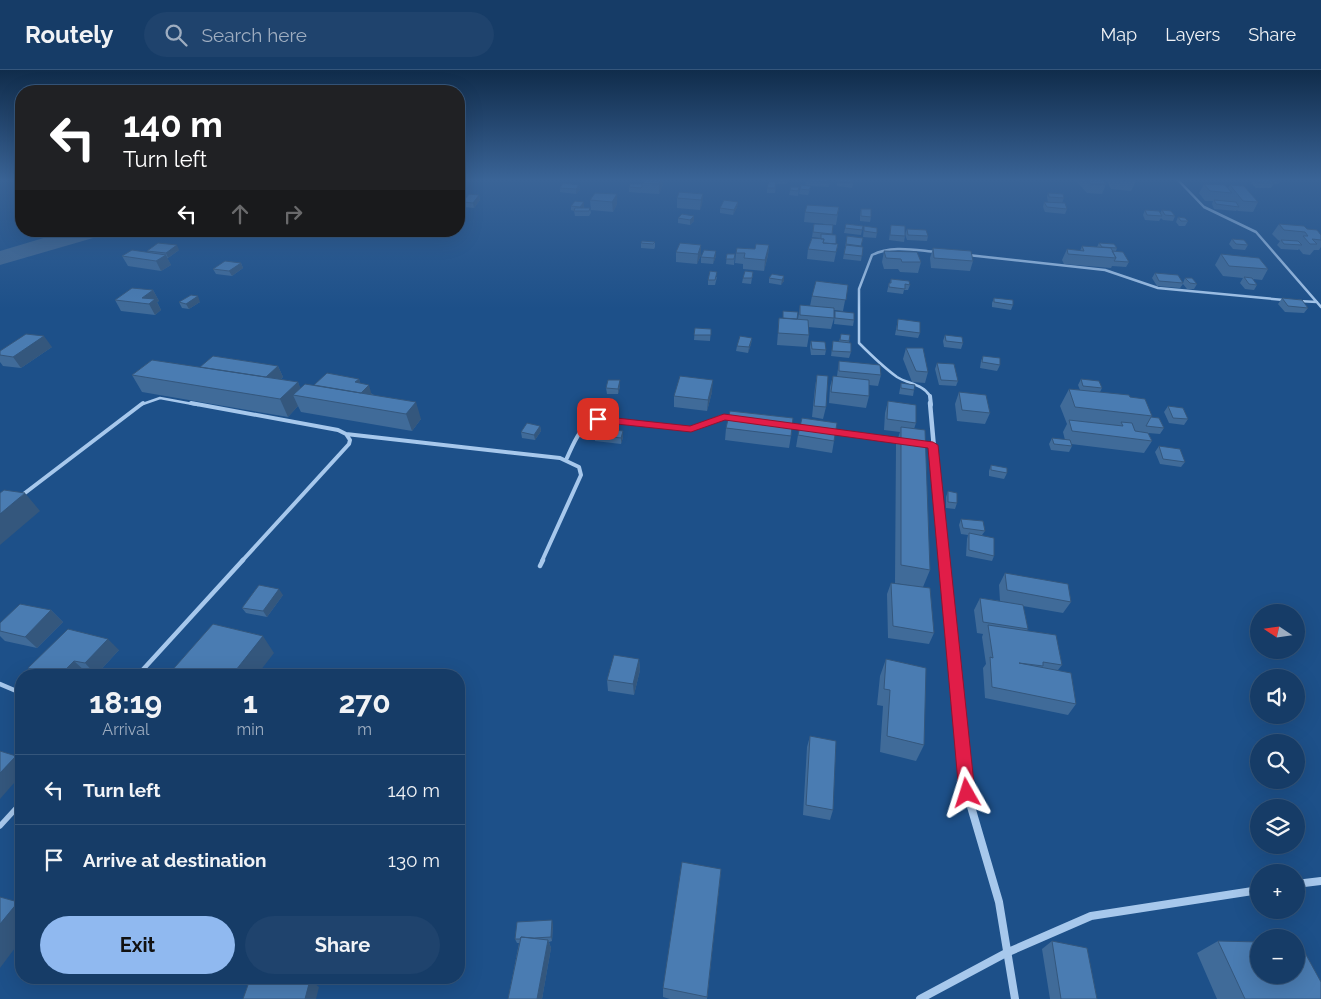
<!DOCTYPE html>
<html lang="en">
<head>
<meta charset="utf-8">
<style>
  body { margin:0; font-family:Raleway,sans-serif; background:#1f436d; color:#f1f3f6; height:100vh; display:flex; flex-direction:column; font-size:19px; white-space:nowrap }
  * { box-sizing:border-box; margin:0 }
  p { font-size:16px; color:#9eadc0 }
  .icon { flex:none; width:28px; height:28px; fill:none; stroke:currentColor; stroke-width:2; stroke-linecap:round; stroke-linejoin:round }
  .map { position:relative; flex:1; overflow:hidden }
  .drawer { position:absolute; left:15px; top:599px; width:450px; height:315px; display:flex; flex-direction:column; background:#163c67; border-radius:20px; box-shadow:0 5px 20px #0002,0 0 0 1px #35567b }
  .drawer>* { flex:none }
  .top-card { position:absolute; left:15px; top:15px; width:450px; height:152px; border-radius:20px; box-shadow:0 5px 20px #0002,0 0 0 1px #35567b; background:#202124; color:#fff; overflow:hidden }
  .needle { width:32px; rotate:283deg }
  .buttons { position:absolute; left:1250px; top:534px; display:grid; gap:10px }
  .buttons a { display:grid; place-items:center; width:55px; height:55px; border-radius:50%; background:#163c67; box-shadow:0 5px 20px #0002,0 0 0 1px #35567b; font-size:25px }
  .pin { position:absolute; display:grid; place-items:center; width:42px; height:42px; color:#fff; margin:-21px; border-radius:10px; box-shadow:0 2px 8px #0006 }
  .me { position:absolute; width:55px; margin:-28px; rotate:354deg; stroke-linejoin:round; filter:drop-shadow(0 0 4px #0008) }
  .turn { display:flex; align-items:center; gap:18px; height:105px; padding:0 25px; font-size:22px }
  .turn .icon { width:65px; height:65px; stroke-width:2.5 }
  .turn b { display:block; font-size:35px; line-height:42px }
  .lanes { display:flex; align-items:center; height:48px; padding:0 25px; background:#0003; justify-content:center; gap:25px; direction:ltr }
  .lanes .off { opacity:.35 }
  .eta { display:flex; justify-content:space-evenly; align-items:center; height:85px; text-align:center }
  .eta b { font-size:30px; font-weight:700; line-height:35px }
  .cta { display:flex; gap:10px; margin-top:auto; padding:10px 25px }
  .cta a { flex:1; height:58px; border-radius:30px; background:#90b9f0; color:#111; font-size:20px; font-weight:700; line-height:58px; text-align:center }
  .cta a+a { background:#1f436d; color:#f1f3f6 }
  ul { padding:0; list-style:none }
  li { display:flex; align-items:center; gap:15px; height:70px; padding:0 25px; border-top:1px solid #35567b }
  li div { flex:1 }
  li b { display:block; font-size:19px }
  li em { font-style:normal }
  header { display:flex; align-items:center; gap:30px; box-sizing:border-box; height:70px; padding:0 25px; background:#163c67; border-bottom:1px solid #35567b }
  header strong { font-size:24px }
  nav { display:flex; gap:28px; margin-inline-start:auto; font-size:18px }
  .search { width:350px; height:45px; background:#1f436d; display:flex; align-items:center; gap:12px; box-sizing:border-box; padding:0 18px; border-radius:28px; color:#9eadc0; font-size:19px }
  .map>svg:first-child { display:block }
  .lines { fill:none; stroke-linecap:round; stroke-linejoin:round }
  .river { fill:#436891; fill-rule:evenodd }
  .service-far3 { stroke:#a7c8ec; stroke-width:2.5 }
  .service-far2 { stroke:#a7c8ec; stroke-width:4 }
  .service-far1 { stroke:#a7c8ec; stroke-width:4.5 }
  .service { stroke:#a7c8ec; stroke-width:5.5 }
  .minor-far3 { stroke:#a7c8ec; stroke-width:4 }
  .minor-far2 { stroke:#a7c8ec; stroke-width:4.5 }
  .minor-far1 { stroke:#a7c8ec; stroke-width:5.5 }
  .minor { stroke:#a7c8ec; stroke-width:8 }
  .wall { fill:#406b99 }
  .shaded-wall { fill:#34577d }
  .building { fill:#4a7cb2; stroke:#34577d }
  .route { fill:#e11d48; stroke:#92132f }
</style>
</head>
<body>
<header>
<strong>Routely</strong>
<div class="search"><svg class="icon" aria-label="search" viewBox="0 0 24 24"><circle cx="10" cy="10" r="6"/><path d="M15 15l6 6"/></svg>Search here</div>
<nav><a>Map</a><a>Layers</a><a>Share</a></nav>
</header>
<div class="map">
<svg width="1321" height="929" viewBox="0 0 1321 929">
  <rect width="100%" height="100%" fill="#1d5089"/>
  <g class="lines">
    <path class="river" d="M67,161h36l-3,5 -100,29v-14z"/>
    <path class="service-far3" d="M1177,109l27,28 52,25 65,75
      M968,185l137,15 53,18 126,12
      M1298,231l19,1
      M930,326c-7,-12 -22,-12 -33,-19 -14,-10 -26,-22 -38,-34v-54l13,-34c20,-10 42,-5 64,-3
      M140,335l20,-7 38,7"/>
    <path class="service-far2" d="M191,333l147,27 8,4 4,6 -1,4 -107,117
      M789,355l15,2
      M833,362l67,9
      M346,364l214,24 19,9 2,8 -39,86
      M566,390c8,-17 13,-34 32,-41l93,10 30,-12 11,1
      M21,426l122,-93"/>
    <path class="service-far1" d="M540,496l3,-6
      M138,605l105,-115
      M0,614l21,9"/>
    <path class="service" d="M0,756l21,-23"/>
    <path class="minor-far3" d="M930,326l1,9"/>
    <path class="minor-far2" d="M930,333l14,158"/>
    <path class="minor-far1" d="M944,490l19,196"/>
    <path class="minor" d="M963,685l4,38 32,109 16,97
      M1296,814l25,-3
      M920,929l86,-46 85,-37 168,-26"/>
  </g>
  <path class="wall" d="M769,109h19l-1,5h-11l-1,9h-8v-5l3,-7z
    M805,109h24l1,3 -1,5 -18,-1 -3,9 -9,-1 1,-5 6,-3z
    M837,109l16,4 -1,5 -15,-2z
    M1077,109h24l5,5 -4,10 -15,-1 -11,-12z
    M1108,109h26l2,2 -5,10 -20,-2 -4,-7z
    M1253,109h27l1,1 -3,4h-4l-3,4h-15l-5,-5z
    M642,113l21,1 -4,10 -17,-1v-1l-1,1 -12,-1v-5l13,-3z
    M1204,114l24,4 2,-3 28,17 -5,10 -15,-1 -1,-1 -1,1 -22,-2 -2,-5 1,-3h-8l-6,-8z
    M579,115l1,5 -4,4 -16,-2v-4z
    M791,117h8l-1,9 -9,-1z
    M1048,123l16,5 -2,5 -14,-1 -1,-5z
    M617,124v10l-4,8 -22,-2 -1,-10z
    M703,124l-1,10 -2,6 -23,-2v-10z
    M479,125l1,5 -6,8 -10,-1 -1,-5z
    M584,132v6h6l1,5 -2,3h-14l-1,-5 -3,-1v-4z
    M738,132l-1,5 -4,8 -13,-2v-5z
    M1044,132l23,7 -2,5 -20,-2 -2,-5z
    M839,137l-3,18 -32,-3 1,-10z
    M861,139l10,8 -1,5 -10,-1v-7z
    M1145,140l15,3 2,-3 13,6 -2,5 -10,-1 -2,-2 -2,3 -14,-1 -2,-5z
    M694,146v5l-4,4 -12,-2v-5z
    M1178,147l10,4 -3,5h-6l-3,-4z
    M814,154l19,1 -1,10 4,9h2l-4,18 -27,-3 1,-10 13,-10v-1l-9,-1z
    M846,154l17,2 -2,9 -17,-2z
    M1279,154l28,5 14,6v12l-2,3h-5l-4,5 -7,-1 -4,-5 -1,1 -17,-1 -4,-4 3,-4 -2,-1 -6,-6z
    M891,155l14,11 -1,6 -15,-2z
    M864,156l13,7 -1,5 -13,-1z
    M907,159l21,7 -1,5 -20,-1 -2,-6z
    M847,166l16,2 -2,9h2l-2,14 -18,-2z
    M1232,169l16,6 -3,5 -12,-1 -4,-5z
    M655,172v5l-1,2 -13,-1v-5z
    M1099,173l18,5 -1,3 13,11 -3,5 -14,-1 -1,2 -47,-4 -2,-4 5,-11 13,2 2,-5 15,1z
    M701,175v10l-4,9 -21,-2v-10z
    M769,175l-1,10 -4,16 -21,-2v-5l-8,-1 1,-10 19,-4z
    M933,178l40,13 -3,10 -39,-3 -1,-10z
    M179,180l-11,8h-1l4,7 -10,6 -33,-5 -6,-10 26,-4 -1,-1z
    M884,181l37,11 -3,11 -18,-1 -2,-3h-14l-2,-7z
    M727,184h8l-1,11 -8,-1z
    M1221,184l47,15 -6,11 -9,-1 4,6 -3,5 -9,-1 -5,-6 3,-5 -20,-2 -8,-11z
    M716,186l-3,8 -12,-1v-6z
    M241,193l2,5 -11,8 -16,-2 -3,-5z
    M753,202l-2,12 -9,-1 1,-5z
    M1155,203l28,10 2,-5 12,6 -3,5h-7l-4,-5 -3,4 -23,-2 -5,-8z
    M784,206v5l-3,4 -12,-2v-5z
    M717,207l-2,8h-7v-5z
    M891,209l19,6 -2,5h-4l-1,4 -16,-2 2,-9h1z
    M848,215l-5,26 -9,-1v8l-3,11 -23,-2 1,8 -2,12 -30,-2 2,-27 19,1 2,-14 10,1 2,-10z
    M153,220l6,11 -2,1 4,8 -6,5 -34,-4 -6,-11z
    M994,228l19,7 -2,5 -19,-3v-4z
    M1282,228l26,10 -4,5 -19,-1 -7,-8z
    M179,232h21l-11,7 -7,-1z
    M835,241l19,9 -1,6 -19,-2z
    M898,249l22,14 -2,5 -23,-3z
    M695,258l16,1 -1,12 -16,-1z
    M841,264l9,1 -1,8 2,9 -2,6 -18,-2 2,-15 6,1z
    M945,265l18,8 -2,6 -17,-2 -1,-6z
    M752,268l-1,6 -3,9 -12,-2 1,-5z
    M811,271l15,9 -1,5h-14l-1,-8z
    M52,277l-31,21 -18,-2 -3,-4v-11z
    M906,278l22,24 -3,11 -13,-1 -9,-23z
    M983,286l17,9 -3,6 -17,-3 1,-7z
    M839,291l42,14 -3,11 -9,-1v11l-3,12 -37,-5 1,-16 3,-11h4z
    M937,293l21,18 -2,5 -17,-1 -4,-16z
    M278,296l5,11 -3,3 18,2 2,6 14,-3 45,-6 1,4 12,11 49,25 -9,12 -111,-19 -3,-6 -10,11 -146,-25 -10,-17 68,-8z
    M817,305l9,32 -3,12 -11,-2 3,-30z
    M1081,309l21,9 -2,4 30,5 22,19 -1,1 13,11 -4,6 -12,-1 4,8 -8,12 -73,-9 1,2 -3,6 -18,-2 -2,-6 3,-6 13,2 -2,-8 4,-8 -7,-18 9,-17 11,1 -2,-5z
    M901,313l13,7 -1,6 -14,-2z
    M620,316l-2,8h-11l-1,-6z
    M712,322l-5,19 -33,-4v-11z
    M959,322l31,21 -5,11 -28,-3 -2,-17z
    M888,331l28,22 -2,6 16,141 -7,17 11,46 -5,11 -41,-6 -1,-44 4,-11 22,3 -18,-3 1,-139 4,-12 -16,-2 1,-17z
    M1168,336l20,13 -4,6 -15,-2 -5,-11z
    M540,356l1,5 -6,9 -13,-2 -1,-6z
    M726,358l65,8 -2,12 -64,-8z
    M595,365l28,2 -2,7 -26,-3z
    M798,365l36,6 -2,12 -36,-6z
    M1159,376l26,16 -4,5 -21,-3 -5,-12z
    M991,395l16,8 -3,6 -15,-3v-5z
    M948,421l9,12 -2,6 -9,-1v-11z
    M961,449l24,12 -3,4 12,21 -2,5 -26,-5 1,-17 1,-4 -7,-1 -2,-9z
    M1005,503l66,29 -8,11 -40,-7 5,23 -2,2 36,34 -4,5 18,34 -8,11 -83,-17 -2,-30 3,-4 -4,-27 1,-3 -6,-1 -3,-23 6,-12 20,3 -1,-16z
    M283,525l-16,22 -21,-4 -4,-5z
    M51,540l12,12 -26,26 -32,-7 -5,-5v-13z
    M119,580l-23,25 -10,-3 -3,3h-47l-8,-7z
    M639,589l1,11 -6,25 -26,-4 -1,-11z
    M886,589l38,86 -8,16 -36,-9 3,-46 -6,-1 3,-29z
    M810,666l23,74 -3,10 -27,-5 4,-68z
    M721,799l-14,130h-37l-7,-2v-9z
    M553,854l-1,17 -3,1 2,6 -9,51h-34l11,-56h-2l-2,-4z
    M1052,871l45,58h-47l-8,-50z
    M1218,871l103,58h-104l-20,-46z"/>
  <path class="shaded-wall" d="M661,109h2v5l-4,10v-10z
    M579,115l1,5 -4,4v-5z
    M617,124v10l-4,8 -1,-10z
    M703,124l-1,10 -2,6 1,-10z
    M479,125l1,5 -6,8 -1,-5z
    M584,132v5l-3,5 -1,-5z
    M738,132l-1,5 -4,8 1,-5z
    M694,146v5l-4,4v-5z
    M177,175l2,5 -11,8 -2,-5z
    M701,175v10l-4,9 1,-10z
    M769,175l-1,10 -4,16 1,-11z
    M716,181v5l-3,8 1,-6z
    M166,185l5,10 -10,6 -5,-10z
    M241,193l2,5 -11,8 -3,-5z
    M784,206v5l-3,4 1,-5z
    M153,220l6,11 -2,1 4,8 -6,5 -6,-11 -7,-6z
    M198,226l2,6 -11,7 -3,-5z
    M44,266l8,11 -31,21 -8,-11z
    M752,268l-1,6 -3,9 1,-6z
    M278,296l5,11 -12,11 -5,-11z
    M359,309l4,11 -8,-8z
    M620,310v6l-2,8v-5z
    M713,310l-1,12 -5,19 1,-11z
    M298,312l6,15 -11,-2 5,11 -10,11 -8,-18z
    M369,315l3,11 -13,-1z
    M416,332l5,17 -9,12 -6,-17z
    M540,356l1,5 -6,9 -1,-5z
    M623,361v6l-2,7v-6z
    M25,423l15,18 -40,34v-31z
    M279,519l4,6 -16,22 -4,-6z
    M51,540l12,12 -26,26 -12,-11z
    M263,566l11,17 -17,22h-25z
    M108,569l11,11 -23,25 -11,-12z
    M639,589l1,11 -6,25 -1,-11z
    M74,591l12,11 -3,3h-23z
    M16,686l5,4v15l-21,24v-26z
    M18,832l3,2v36l-21,28v-44z
    M552,850l1,4 -1,17 -1,-4z
    M548,870l3,8 -9,51h-5z
    M310,910l9,7 -3,12h-11z"/>
  <path class="building" d="M644,109h17l-2,5 -17,-1z
    M771,109h17l-16,1z
    M806,109h23l1,3 -23,-1z
    M838,109h15v4l-16,-1z
    M1086,109h15l5,5h-15z
    M1114,109h20l2,2 -21,-1z
    M1254,109h15l5,4h-15z
    M769,111l7,1 -1,6h-8z
    M563,113l16,2 -3,4 -16,-1z
    M630,114h12v3l-1,1 -12,-1z
    M1204,114l21,1 7,8 -22,-2z
    M801,115l10,1 -2,4 -9,-1z
    M1230,115l14,1 14,16 -15,-1z
    M791,117h8l-1,4 -8,-1z
    M679,122l24,2 -2,6 -24,-2z
    M595,123l22,1 -5,8 -22,-2z
    M1048,123l15,1 1,4 -15,-1z
    M469,124l10,1 -6,8 -10,-1z
    M724,130l14,2 -4,8 -14,-2z
    M1214,130l22,2 3,5 -23,-3z
    M575,131l9,1 -4,5 -9,-1z
    M1044,132l21,1 2,6 -20,-2z
    M807,135l32,2 -2,8 -32,-3z
    M575,138h15l-1,3h-15z
    M861,139h10v8l-10,-1z
    M1145,140l14,1 3,5 -15,-1z
    M1162,140l9,1 4,5 -10,-1z
    M682,144l12,2 -4,4 -12,-2z
    M1178,147l7,1 3,3h-7z
    M814,154l19,1 -1,9 -19,-2z
    M846,154l17,2 -1,4 -17,-2z
    M1279,154l25,2 3,3 10,1 4,5v5l-9,-1 5,5h-7l-7,-8h5l-3,-4 -21,-2z
    M891,155l14,1v10l-15,-1z
    M864,156l13,2v5l-13,-2z
    M907,159l19,1 2,6 -20,-1z
    M821,164l15,1v9l-13,-1 1,-4h-3z
    M847,166l16,2 -2,8 -15,-2z
    M812,168l12,1 -1,4 15,1 -2,8 -28,-3z
    M1232,169l12,1 4,5 -12,-1z
    M1281,170l17,1 4,4 -18,-1z
    M642,171l13,1 -2,2 -12,-1z
    M158,173l19,2 -11,8 -19,-2z
    M680,173l21,2 -3,9 -22,-2z
    M1099,173l15,1 3,4 -15,-1z
    M756,174l13,1 -4,15 -21,-2 1,-5h-9l1,-5 18,1z
    M846,175l17,2 -1,9 -18,-2z
    M1082,176l29,2 5,10 -48,-4 -1,-5 17,2z
    M933,178l38,3 2,10 -39,-3z
    M132,180l34,5 -10,6 -34,-5z
    M704,180l12,1 -2,7 -13,-1z
    M884,181l33,1 4,10h-19l-1,-3 -15,-1z
    M1112,181l11,1 6,10 -15,-1 2,-3z
    M727,184h8l-1,5h-8z
    M1221,184l38,4 9,11 -39,-3z
    M225,191l16,2 -12,8 -16,-2z
    M710,201l7,1 -2,8h-7z
    M745,201l8,1 -1,6h-9z
    M1155,203l23,2 5,8 -24,-2z
    M772,204l12,2 -2,4 -13,-2z
    M1244,207l8,1 5,7 -8,-1z
    M1185,208h7l5,6 -7,-1z
    M891,209l18,2 1,4 -5,-1v5l-16,-2v-4h2z
    M816,211l32,4 -2,15 -34,-4z
    M132,218l21,2 -11,8 13,1 -6,5 -34,-4z
    M191,225l7,1 -12,8 -7,-2z
    M994,228l19,2v5l-19,-3z
    M1282,228l20,2 6,8 -20,-2z
    M800,235l34,3v10l-34,-3z
    M783,241l15,1 -1,7 -14,-1z
    M835,241l19,2v7l-19,-2z
    M779,248l29,2 1,15 -31,-2z
    M898,249l22,3v11l-23,-3z
    M695,258l16,1v6h-17z
    M26,264l18,2 -31,21 -13,-2v-4z
    M841,264l9,1 -1,6 -9,-1z
    M945,265l17,2 1,6 -17,-2z
    M740,266l12,2 -3,9 -12,-1z
    M811,271l14,1 1,8 -14,-1z
    M833,271l18,2v9l-19,-1z
    M906,278h17l5,24 -12,-1z
    M213,286l65,10 -12,11 -66,-10z
    M983,286l17,2v7l-18,-3z
    M152,290l146,22 -18,17 -148,-24z
    M839,291l41,4 1,10 -42,-4z
    M937,293l17,1 4,17 -17,-1z
    M327,303l32,6 -4,3 14,3 -8,8 -47,-8z
    M817,305l11,1 -2,31 -12,-1z
    M680,306l33,4 -5,20 -34,-4z
    M833,306l36,4v16l-38,-4z
    M1081,309l18,2 3,7 -19,-2z
    M608,310h12l-2,9 -12,-1z
    M901,313l14,2 -1,5 -13,-2z
    M305,314l111,18 -10,12 -113,-19z
    M1069,319l60,6 1,2 15,2 7,17 -77,-9z
    M959,322l27,3 4,18 -28,-3z
    M888,331l28,4v18l-29,-4z
    M1168,336l15,2 5,11 -15,-1z
    M730,341l63,7 -2,18 -65,-8z
    M1151,347l8,1 5,10 -18,-2z
    M802,348l35,5 -3,18 -36,-6z
    M1069,350l54,6 -2,-4 11,1 3,8 13,2 4,8 -80,-10z
    M527,353l13,3 -6,9 -13,-3z
    M901,357l24,3 5,140 -29,-5z
    M598,358l25,3 -2,7 -26,-3z
    M1052,368l18,2 2,6 -18,-2z
    M1159,376l21,3 5,13 -22,-3z
    M991,395l16,3v5l-16,-3z
    M4,420l21,3 -25,21v-21z
    M948,421l9,2v10l-9,-1z
    M961,449l22,2 2,10 -22,-3z
    M969,463l25,5v18l-25,-6z
    M1005,503l63,11 3,18 -64,-12z
    M891,513l39,5 4,45 -41,-7z
    M259,515l20,4 -16,22 -21,-3z
    M980,528l43,7 5,24 -45,-7z
    M20,534l31,6 -26,27 -25,-6v-8z
    M213,554l50,12 -31,39h-64z
    M988,555l68,10 6,30 -19,-3v4l-24,-3 52,10 5,31 -84,-17 -2,-30 3,1z
    M68,559l40,10 -23,24 -11,-2 -14,14h-5l-27,-7z
    M614,585l25,4 -6,25 -26,-4z
    M886,589l40,9 -2,77 -37,-9 3,-46 -6,-1z
    M810,666l26,5 -3,69 -27,-5z
    M0,681l16,5 -16,17z
    M682,792l39,7 -14,128 -44,-9z
    M0,827l18,5 -18,22z
    M552,850l-1,17 -17,1 -13,-1 -1,2h-5l2,-17z
    M521,867l27,3 -11,59h-29z
    M1052,871l35,7 10,51h-36z
    M1218,871l41,1v33h37v-33h3l22,40v17h-76z
    M310,910l-5,19h-62l6,-17z"/>
  <linearGradient id="sky" x2="0" y2="1"><stop stop-color="#102c4b"/><stop offset="0.46" stop-color="#3a6497"/><stop offset="1" stop-color="#3a6497" stop-opacity="0"/></linearGradient>
  <rect width="1321" height="239" fill="url(#sky)"/>
  <path class="route" d="M724,344l209,28 5,3 37,348 -2,5 -6,2 -5,-2 -3,-5 -31,-345 -203,-28 -34,12 -93,-10 -5,-3 5,-3 92,10z"/>
</svg>
<div class="buttons">
<a><svg class="needle" viewBox="-14 -14 28 28"><path d="M0-13l5 13h-10z" fill="#e53935"/><path d="M0 13l5-13h-10z" fill="#9eadc0"/></svg></a>
<a><svg class="icon" aria-label="sound" viewBox="0 0 24 24"><path d="M4 9h4l5-4v14l-5-4H4zM17 9q2 3 0 6"/></svg></a>
<a><svg class="icon" aria-label="search" viewBox="0 0 24 24"><circle cx="10" cy="10" r="6"/><path d="M15 15l6 6"/></svg></a>
<a><svg class="icon" aria-label="layers" viewBox="0 0 24 24"><path d="M12 4l9 5-9 5-9-5zM3 14l9 5 9-5"/></svg></a>
<a>+</a>
<a>−</a>
</div>
<div class="pin" style="left:598px;top:349px;background:#d93025"><svg class="icon" aria-label="arrive" viewBox="0 0 24 24"><path d="M6 21V4h12l-3 4 3 4H6"/></svg></div>
<svg class="me" style="left:967px;top:723px" viewBox="-20 -20 40 40"><path d="M0-17L14 15 0 8-14 15z" fill="#e11d48" stroke="#fff" stroke-width="4"/></svg>
<div class="top-card">
<div class="turn"><svg class="icon" aria-label="left" viewBox="0 0 24 24"><path d="M17 20v-9H6M10 6l-5 5 5 5"/></svg><div><b>140 m</b>Turn left</div></div>
<div class="lanes"><svg class="icon" aria-label="left" viewBox="0 0 24 24"><path d="M17 20v-9H6M10 6l-5 5 5 5"/></svg><svg class="icon off" aria-label="ahead" viewBox="0 0 24 24"><path d="M12 20V5M6 11l6-6 6 6"/></svg><svg class="icon off" aria-label="right" viewBox="0 0 24 24"><path d="M7 20v-9h11M14 6l5 5-5 5"/></svg></div>
</div>
<section class="drawer">
<div class="eta">
<div><b>18:19</b><p>Arrival</p></div>
<div><b>1</b><p>min</p></div>
<div><b>270</b><p>m</p></div>
</div>
<ul>
<li><svg class="icon" aria-label="left" viewBox="0 0 24 24"><path d="M17 20v-9H6M10 6l-5 5 5 5"/></svg><div><b>Turn left</b></div><em>140 m</em></li>
<li><svg class="icon" aria-label="arrive" viewBox="0 0 24 24"><path d="M6 21V4h12l-3 4 3 4H6"/></svg><div><b>Arrive at destination</b></div><em>130 m</em></li>
</ul>
<div class="cta"><a>Exit</a><a>Share</a></div>
</section>
</div>
</body>
</html>
